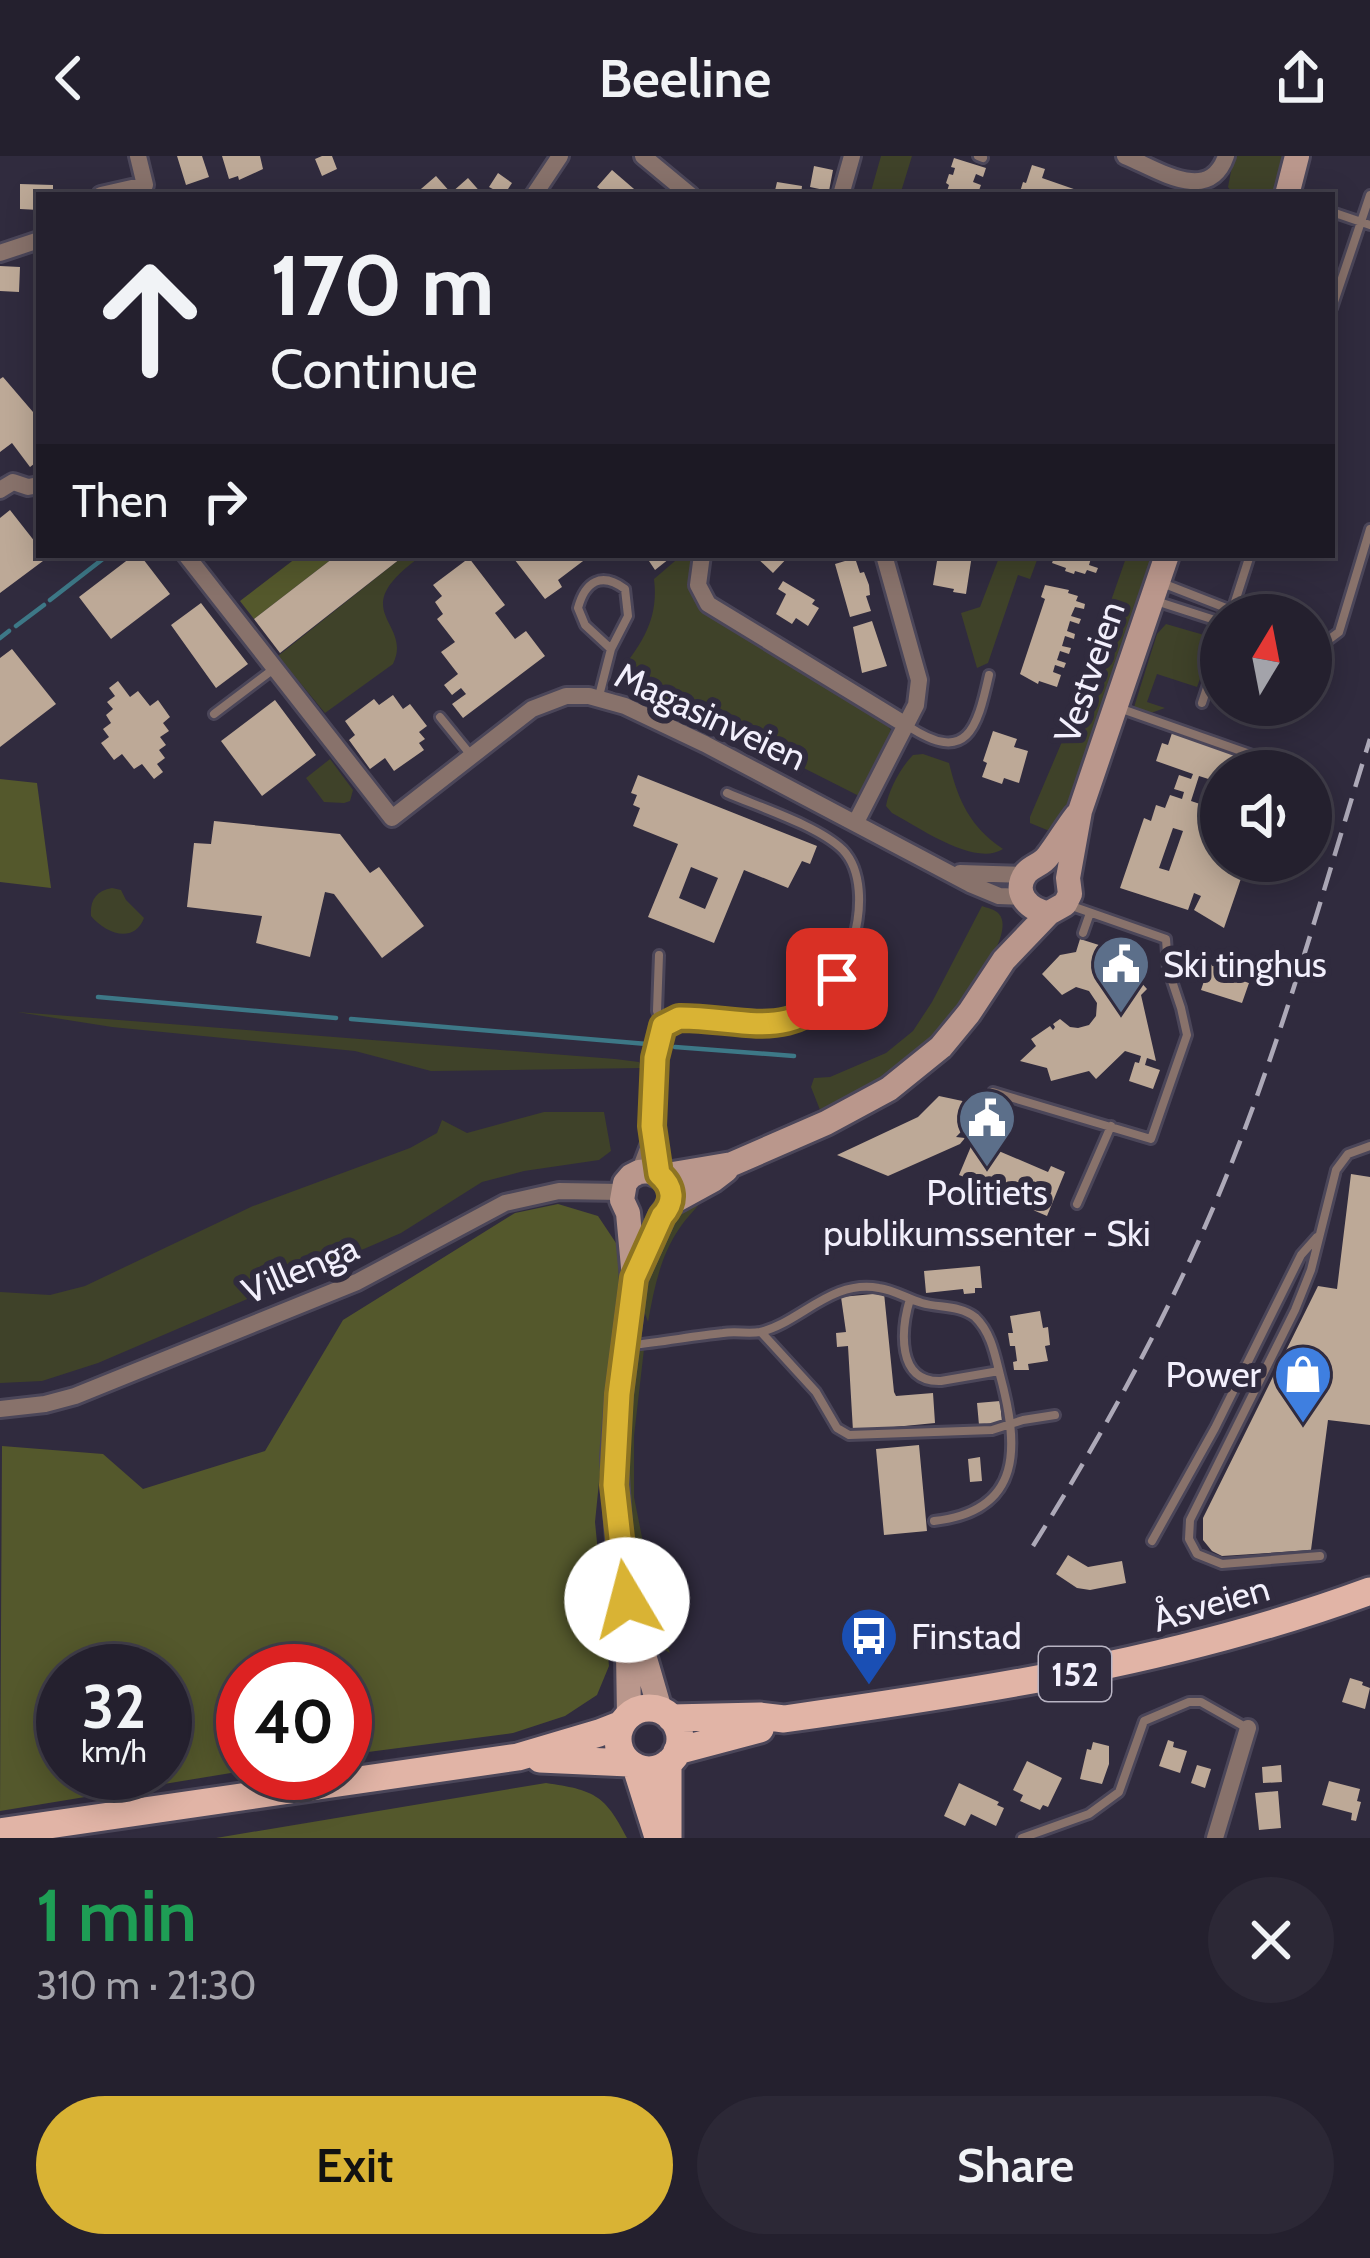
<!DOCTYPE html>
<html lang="en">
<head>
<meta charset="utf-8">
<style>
  body { margin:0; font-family:Cabin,sans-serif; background:#2c2836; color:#f1f3f6; height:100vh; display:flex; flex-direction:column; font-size:45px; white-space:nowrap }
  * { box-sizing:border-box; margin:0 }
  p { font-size:39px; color:#a3a3aa }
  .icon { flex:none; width:66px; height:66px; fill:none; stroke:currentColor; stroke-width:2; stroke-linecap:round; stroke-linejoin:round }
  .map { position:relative; height:1682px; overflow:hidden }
  .details { display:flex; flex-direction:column; background:#24202e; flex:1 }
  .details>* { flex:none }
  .hud { position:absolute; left:36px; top:36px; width:1299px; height:366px; border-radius:0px; box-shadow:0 6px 30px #0003,0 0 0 3px #413e4a; background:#24202e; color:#f1f3f6; overflow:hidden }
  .needle { width:78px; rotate:10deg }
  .controls { position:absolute; left:1200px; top:438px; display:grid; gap:24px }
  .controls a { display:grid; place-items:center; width:132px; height:132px; border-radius:50%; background:#24202e; box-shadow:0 6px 30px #0003,0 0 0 3px #413e4a; font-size:60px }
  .speed { position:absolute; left:36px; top:1488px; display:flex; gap:24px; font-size:60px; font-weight:700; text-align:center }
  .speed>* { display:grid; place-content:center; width:156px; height:156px; border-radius:50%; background:#24202e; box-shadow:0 6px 30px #0003,0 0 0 3px #413e4a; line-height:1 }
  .speed small { font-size:30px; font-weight:400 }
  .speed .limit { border:18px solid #d22; background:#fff; color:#111 }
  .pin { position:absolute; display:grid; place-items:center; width:102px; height:102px; color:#fff; margin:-51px; border-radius:24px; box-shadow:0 6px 18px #0006 }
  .me { position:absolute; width:132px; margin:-66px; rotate:352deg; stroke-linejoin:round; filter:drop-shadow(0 0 9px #0008) }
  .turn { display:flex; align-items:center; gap:42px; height:252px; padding:0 36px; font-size:54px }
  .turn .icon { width:156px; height:156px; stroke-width:2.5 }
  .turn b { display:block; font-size:84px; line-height:102px }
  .then { display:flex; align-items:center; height:114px; padding:0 36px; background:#0003; gap:24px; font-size:45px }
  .round { display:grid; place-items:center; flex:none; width:126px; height:126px; border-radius:63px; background:#2c2836 }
  .summary { display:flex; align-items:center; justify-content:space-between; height:204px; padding:0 36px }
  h1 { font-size:72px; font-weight:600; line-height:90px; color:#1e9e55 }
  .primary-button { display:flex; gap:24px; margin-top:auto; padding:24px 36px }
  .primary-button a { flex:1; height:138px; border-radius:72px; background:#d9b334; color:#111; font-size:48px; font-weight:600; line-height:138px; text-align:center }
  .primary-button a+a { background:#2c2836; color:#f1f3f6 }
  header { display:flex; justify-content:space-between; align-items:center; height:156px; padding:0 36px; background:#24202e; font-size:54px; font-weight:600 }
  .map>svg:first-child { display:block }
  .green { fill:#3f4229 }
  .forest { fill:#54582c; fill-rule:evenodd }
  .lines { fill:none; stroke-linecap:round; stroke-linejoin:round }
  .stream { stroke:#3d7887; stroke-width:4.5 }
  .building { fill:#bda997; fill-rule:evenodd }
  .lane-casing { stroke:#4b4659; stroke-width:14 }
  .street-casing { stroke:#4b4659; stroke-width:22 }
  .secondary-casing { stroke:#4b4659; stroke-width:30 }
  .primary-casing { stroke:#4b4659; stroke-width:33 }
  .lane { stroke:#88726b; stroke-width:8 }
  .street { stroke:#88726b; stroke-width:16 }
  .secondary { stroke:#ba978c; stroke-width:24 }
  .primary { stroke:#e1b4a6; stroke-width:27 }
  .rail { stroke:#ada9b8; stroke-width:4.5; stroke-dasharray:24 12; stroke-linecap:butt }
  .route-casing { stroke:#8d7422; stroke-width:30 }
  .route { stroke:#d9b334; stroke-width:21 }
  .labels { text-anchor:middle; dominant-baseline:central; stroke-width:12; stroke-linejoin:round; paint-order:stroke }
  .shield { fill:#302b3e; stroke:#b8b4c3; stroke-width:3 }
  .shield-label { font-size:33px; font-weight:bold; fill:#f2effc }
  .street-label { font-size:36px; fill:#f2effc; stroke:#302b3e }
  .poi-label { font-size:36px; fill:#f2effc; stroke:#302b3e; text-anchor:start }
</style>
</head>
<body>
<header><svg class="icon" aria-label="back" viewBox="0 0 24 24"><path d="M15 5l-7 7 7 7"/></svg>Beeline<svg class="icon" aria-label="share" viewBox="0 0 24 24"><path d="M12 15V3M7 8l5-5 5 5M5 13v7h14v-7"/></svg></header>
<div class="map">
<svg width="1370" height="1682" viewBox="0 0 1370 1682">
  <rect width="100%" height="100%" fill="#302b3e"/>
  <path class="green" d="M881,0h31l-12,39h-30z
    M1234,0h52l-12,39h-40l-6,-8z
    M405,399h18c-82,57 -9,66 -30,109l-68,49 -47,-57z
    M682,399h14c-8,30 -8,39 15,61l176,108 5,8 -1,6 -30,59 -243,-123c24,-30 41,-55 36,-95z
    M1000,399h20l17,5 -7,19 -12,-4 -30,88 -11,5 -16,-55 19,-6z
    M1127,399h27l-69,207 -25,61 -8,9 -22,-9v-6l31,-73z
    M1166,468l38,11 3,6 6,2 -16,44 -40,-13 -10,28 18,6 -17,6 -14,-7 23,-73z
    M923,598l26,9c9,37 21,64 54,86 -28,18 -83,-21 -111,-36l-6,-7c3,-17 15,-39 27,-51z
    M330,603l23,31 -3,11 -6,2 -20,-1 -18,-24z
    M112,732l9,2 5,10 18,18c-10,26 -38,16 -53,-2 -1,-16 5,-25 21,-28z
    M982,750c5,2 13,3 17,8 22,25 -63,121 -83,139 -28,26 -60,44 -94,62l-11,-28 3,-9 16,-1 56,-24 27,-22 19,-29z
    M17,856l598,47 24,3 3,6 -211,3 -76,-20 -243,-24z
    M544,956h60l7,39 -12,9 -75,11 -42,11 -81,51 -303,130 -56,18 -42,2v-91l50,3 35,-9 168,-80 157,-58 27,-15 5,-13 25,13z
    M704,1042c-8,11 -18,20 -25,31 -19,28 -25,60 -31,93l-7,-20 3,-21 22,-52 19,-22z
    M644,1193l-10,87v61l26,131 10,25 -20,-11 -17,-71 -10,-110 13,-107z"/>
  <path class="forest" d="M300,399h37l-83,64 -14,-18z
    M0,623l37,4 14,105 -51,-6z
    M558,1048l40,12 20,30 1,37 -24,239 14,144 -12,29 -32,21 -52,17 -168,22v-84h-102v100l-243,40 2,-365 101,8 40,35 122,-38 78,-131 172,-107zM63,1515h102v102h-102z
    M546,1627c47,7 59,11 81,55h-411z"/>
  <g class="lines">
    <path class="stream" d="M50,444l58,-45
      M16,470l28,-21
      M0,482l9,-7
      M98,841l238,21
      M351,863l296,25
      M675,891l119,9"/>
  </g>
  <path class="building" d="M177,0h25l7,21 -23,8z
    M222,0h38l3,13 -24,11 -1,-4 -9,3z
    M322,0h10l5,13 -15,7 -7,-17z
    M954,2l32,10 -3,9 -7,-3 -3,8 8,3 -3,8 -7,-2 -2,4h-27l2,-5 3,1 2,-6 -3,-2 3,-9 4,1 2,-7 -4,-1z
    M1032,9l13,4 -3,9 49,17h-69l-2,-3 3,-10 3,1z
    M814,10l19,4 -4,21 -19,-4z
    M612,14l29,25h-34l-10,-8z
    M498,17l14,10 -8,12 -15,-8z
    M436,20l15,17 17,-15 15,17h-69z
    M777,26l25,4 -1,9h-27z
    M20,28l33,1v10h-14v15l-19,-1z
    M0,110l20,1 -1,25 -19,-1z
    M3,221l36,42v41l-9,7 -18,-24 -12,9v-73z
    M10,354l29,37v8l8,3 -47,35v-75z
    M134,399h6l30,39 -59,45 -32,-42z
    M337,399h68l-125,98 -26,-34z
    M511,399h80l-33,25 4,7 -17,12z
    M645,399h29l-19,15z
    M754,399h36l-17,18z
    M938,399h34l-6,39 -13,-2 1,-3 -21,-4z
    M1055,399h37l-3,10 9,3 -2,5 -9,-3 -2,4 -10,-3 -1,3 -9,-3 1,-3 -14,-5z
    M469,402l36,47 -10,8 20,26 11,-8 19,25 -82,62 -11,-14 14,-10 -5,-6 -9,7 -8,-10 14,-11 -17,-22 14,-10 -18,-23 6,-5 -8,-12 7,-6 -9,-11z
    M855,402l5,15 4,-1 5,13 1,10 -4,1 5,15 -21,6 -15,-53z
    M783,425l32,19 -3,4 7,4 -11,18 -12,-8 -4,6 -16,-10 10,-20 -8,-5z
    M1045,429l24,5 -1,3 10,3 -2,5 9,3 -1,5 -9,-2 -4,9 10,3 -2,5 -9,-3 -3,10 8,3 -1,5 -9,-3 -3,10 9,2 -2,6 -9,-3 -3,9 9,3 -2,5 -9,-3 -2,7 8,3 -4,12 -18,-6 -1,3 -18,-10 25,-75 -4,-2z
    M201,447l47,61 -32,24 -45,-63z
    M872,465l15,45 -25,7 -9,-46z
    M12,493l44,55 -56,43v-89z
    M118,525l12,16 8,-6 12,15 8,-6 12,17 -7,6 6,8 -9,6 6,8 -7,5 6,8 -8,6 6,8 -9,7 -12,-15 -8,5 -12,-15 -8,6 -13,-17 8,-6 -6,-8 8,-6 -5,-8 7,-6 -6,-7 8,-6 -6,-8z
    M393,539l10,14 7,-5 17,22 -8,6 6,7 -6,4 5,7 -30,21 -9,-13 -15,11 -21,-29 6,-5 -10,-14 29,-22 5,6z
    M275,544l41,55 -54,41 -41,-55z
    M993,575l24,8 -3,8 14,4 -9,32 -15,-5 -2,6 -20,-7 5,-14 -4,-2z
    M1172,577l99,33 -1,5h-49v12l-22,-7 -8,25 30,10v50h26l-23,67 -30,-18 7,-14 -7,-3 -6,17 -68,-22 24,-70 7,3 5,-16 9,3 5,-13 12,4 2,-7 -10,-3 5,-14 12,4 2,-5 -37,-13 6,-18 6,2zM1173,672l10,3 -14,40 -10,-3z
    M638,619l179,71 -7,18 -8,-3 -14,27 -44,-18 -30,73 -66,-26 30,-73 -45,-18 7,-18 -7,-3 4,-10 -6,-2zM691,711l27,11 -13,31 -26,-11z
    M214,665l126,13 30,39 9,-6 45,59 -42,32 -48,-64 -9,-2 -15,65 -54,-14 6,-27 -75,-9 7,-64 17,1z
    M1080,783l41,13 -2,6 28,31 -6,6 15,66 -9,-3 -2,7 15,5 -7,19 -24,-8 6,-19 4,1 2,-7 -16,-5 -29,28 -7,-8 -38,10 -4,-13 -27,-7 16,-15 -5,-7 19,-13 3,4 2,-3 -2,-3 7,-5 10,8 8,1 11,-3 7,-9 1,-13 -8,-12 -13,-4 -14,8 -20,-21 18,-19 16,-3z
    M1210,807l8,2 -2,7 33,11 -7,20 -41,-13z
    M939,940l47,10 -30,31 9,1 -5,6 -72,32 -51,-21 81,-38z
    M972,988l13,5 2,-3 61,26 3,-6 14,6 -18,44 -68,-29 -2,3 -7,-3 2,-7 -13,-5z
    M1351,1018l19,3v248l-42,-5 -17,130 -89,6 -10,-5 -9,-11v-22l115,-232 19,3z
    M980,1110l2,22h-7v5l-11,1 -1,-5 -37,4 -2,-22z
    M884,1137l10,99 2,4 37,-3 2,30 -82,8 -5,-85 -11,1 -1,-14 10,-1 -5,-35z
    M1040,1155l3,17 5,-1 2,18 -5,1 3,15 -20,3 1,6h-15l-1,-8 4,-1 -2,-15h-5l-2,-13h5l-3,-17z
    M1000,1245l2,21 -23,3 -2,-22z
    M919,1289l8,86 -43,4 -8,-86z
    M980,1301l2,24 -12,1 -2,-23z
    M1068,1399l20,12 34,-6 4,22 -36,7 -13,-2 -21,-14z
    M1350,1522l13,4 -1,3 8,3 -5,21 -23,-7z
    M1168,1584l6,2 -1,5 14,4 -7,22 -21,-7z
    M1093,1586l16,4v18l-7,20 -22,-5 7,-30 4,1z
    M1027,1605l35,17 -14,29 -5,-2 -3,5 -20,-9 3,-6 -10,-5z
    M1197,1609l14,4 -6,19 -14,-5z
    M1281,1609l1,17 -19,1 -1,-16z
    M1329,1625l31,8 -3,12 4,1 -5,19 -5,-1 1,-7 -30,-8z
    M959,1627l40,19 -2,3 7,3 -8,18 -25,-12 -6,12 -21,-10z
    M1278,1635l3,37 -22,2 -4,-37z"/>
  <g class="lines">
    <g class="lane-casing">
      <path id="lane" d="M978,0l5,2
        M1332,56l38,13
        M1332,152l38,-113
        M1162,427l82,32
        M1159,446l62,20
        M1232,455l18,-56
        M1311,481l16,4 12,-9 31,-103
        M599,540l12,-47 17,-33 -3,-27c-24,-18 -40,-7 -47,19l7,17 26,24
        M1202,547l19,-58
        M1119,552l179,63
        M214,558l61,-46
        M440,561l30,37
        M908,570c59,39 69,3 81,-51
        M1083,777l7,-20
        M659,799l-2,56 6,15
        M993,936l158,47 36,-104 -6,-27 -13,-39 -2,-30 -100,-35
        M658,1011c-4,-42 -13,-100 5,-141l9,-6 14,-2c35,1 77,14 111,1 49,-19 84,-129 46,-169 -24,-24 -84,-43 -116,-57
        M636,1013l16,-42
        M1077,1048l34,-78
        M910,1143c-9,30 -14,84 31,82l58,-10
        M761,1176l55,60 21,36 12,7 143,-5 31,-10 32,-5
        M632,1189c31,-3 61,-9 91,-12 12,-2 26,1 37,-1 40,-9 71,-53 119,-44 15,2 29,11 43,15 17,5 38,2 53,14 16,15 20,38 25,58 19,70 24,136 -66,146
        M1152,1385l63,-113 86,-173 16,-18
        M1320,1400l-98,8 -25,-10 -8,-15 1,-19 105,-210 16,-40 25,-100 12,-16 22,-8
        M1022,1682l67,-24 30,-22 25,-71 45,-19h12l46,26"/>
    </g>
    <g class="street-casing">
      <path id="street" d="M643,0l47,39
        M1125,0c34,14 84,49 101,0
        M101,39l44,-10 -7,-29
        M534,39l26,-39
        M841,39l11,-39
        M0,97l39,-13
        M0,334l13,-8 15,5 11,-2
        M186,399l206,263 140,-109 34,-13h23l36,10 80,38 265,140 29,12 24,1
        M702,399l-4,30 10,19 198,121
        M856,666l60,-117 3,-25 -35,-125
        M960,717l65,2
        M0,1253l45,-5 30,-8 282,-114 148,-79 54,-12 62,1
        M1215,1682l33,-110"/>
    </g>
    <g class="secondary-casing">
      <path id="secondary" d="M1287,39l10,-39
        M1049,757c-19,-2 -38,-20 -23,-40 7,-8 16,-8 22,-17 10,-13 18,-27 28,-40
        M634,1122l-6,-65 -6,-13 3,-17 6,-7 8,-4 9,-1 13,5 71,-12 94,-41 63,-34 52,-42 28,-34 35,-53 45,-47 16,-9 5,-10 -2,-16 12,-67 87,-256
        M633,1476l9,16 18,62
        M629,1560l-1,-64 5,-20 -14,-91 -5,-84 5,-63 15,-116 28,-62 9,-13 42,-23 13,-10"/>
    </g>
    <g class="primary-casing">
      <path id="primary" d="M618 1583a31 31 0 1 1 62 0a31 31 0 1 1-62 0Z
        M671,1562l89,-2 24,3c199,-28 396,-58 586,-128
        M677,1595l83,-22
        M540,1603l89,4
        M636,1611l22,70
        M0,1676l518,-75 81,-24 23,-9
        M668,1682v-75"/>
    </g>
    <use href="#lane" class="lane"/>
    <use href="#street" class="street"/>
    <use href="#secondary" class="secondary"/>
    <use href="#primary" class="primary"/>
    <path class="rail" d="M1033,1390c73,-117 139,-237 191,-364 59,-144 100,-295 146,-443"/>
  </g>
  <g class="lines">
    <g class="route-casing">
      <path id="route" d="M627,1444l-13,-115 5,-91 15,-116 28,-62c13,-14 12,-29 -3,-42l-7,-48 3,-68 8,-32 16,-8c61,-1 122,29 158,-39"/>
    </g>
    <use href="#route" class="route"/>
  </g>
  <defs>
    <g id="civic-pin" transform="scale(3)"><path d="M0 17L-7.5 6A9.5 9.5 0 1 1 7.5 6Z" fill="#5c6f8a" stroke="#302b3e"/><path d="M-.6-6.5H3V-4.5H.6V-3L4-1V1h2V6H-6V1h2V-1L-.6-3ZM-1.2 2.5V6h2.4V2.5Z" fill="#fff"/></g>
    <g id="shop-pin" transform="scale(3)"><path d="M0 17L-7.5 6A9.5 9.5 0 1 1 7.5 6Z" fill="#3f7fe0" stroke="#302b3e"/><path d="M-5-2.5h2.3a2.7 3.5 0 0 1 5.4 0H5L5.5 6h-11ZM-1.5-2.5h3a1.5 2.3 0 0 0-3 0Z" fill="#fff"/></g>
    <g id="bus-pin" transform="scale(3)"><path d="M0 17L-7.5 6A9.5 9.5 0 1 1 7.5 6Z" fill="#1a4fb4" stroke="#302b3e"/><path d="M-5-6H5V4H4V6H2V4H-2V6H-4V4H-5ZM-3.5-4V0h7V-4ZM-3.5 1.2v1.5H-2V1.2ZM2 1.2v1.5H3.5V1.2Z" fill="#fff"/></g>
  </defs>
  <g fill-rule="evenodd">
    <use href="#civic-pin" x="1121" y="808"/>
    <use href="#civic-pin" x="987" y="962"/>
    <use href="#shop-pin" x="1303" y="1218"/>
    <use href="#bus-pin" x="869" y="1480"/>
  </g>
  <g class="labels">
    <rect class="shield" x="1039" y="1491" width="72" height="54" rx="9"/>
    <g class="shield-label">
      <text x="1075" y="1518">152</text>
    </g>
    <g class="street-label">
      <text transform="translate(1089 516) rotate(-71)">Vestveien</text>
      <text transform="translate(711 560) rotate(25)">Magasinveien</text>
      <text transform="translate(300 1113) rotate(-23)">Villenga</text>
      <text transform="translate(1211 1447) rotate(-16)">Åsveien</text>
    </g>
    <g class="poi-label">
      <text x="1163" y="808">Ski tinghus</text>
      <text x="987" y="1036" text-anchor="middle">Politiets<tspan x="987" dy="41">publikumssenter - Ski</tspan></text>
      <text x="1261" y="1218" text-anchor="end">Power</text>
      <text x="911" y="1480">Finstad</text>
    </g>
  </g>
</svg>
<div class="controls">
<a><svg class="needle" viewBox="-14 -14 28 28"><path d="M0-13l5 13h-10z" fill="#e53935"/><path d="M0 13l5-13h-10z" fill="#a3a3aa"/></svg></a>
<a><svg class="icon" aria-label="sound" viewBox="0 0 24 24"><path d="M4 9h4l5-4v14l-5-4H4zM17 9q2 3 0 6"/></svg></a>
</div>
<div class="speed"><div>32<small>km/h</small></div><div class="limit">40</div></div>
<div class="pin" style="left:837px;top:823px;background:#d93025"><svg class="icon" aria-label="arrive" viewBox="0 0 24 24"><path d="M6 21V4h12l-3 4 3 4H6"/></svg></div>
<svg class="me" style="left:627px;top:1444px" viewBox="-20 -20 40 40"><circle r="19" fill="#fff"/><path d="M0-13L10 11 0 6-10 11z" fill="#d9b334"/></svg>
<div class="hud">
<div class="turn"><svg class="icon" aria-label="ahead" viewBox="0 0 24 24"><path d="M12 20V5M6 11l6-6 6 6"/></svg><div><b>170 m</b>Continue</div></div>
<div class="then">Then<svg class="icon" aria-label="right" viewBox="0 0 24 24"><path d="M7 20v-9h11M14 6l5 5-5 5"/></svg></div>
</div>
</div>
<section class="details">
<div class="summary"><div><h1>1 min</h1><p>310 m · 21:30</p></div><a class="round"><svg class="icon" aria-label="close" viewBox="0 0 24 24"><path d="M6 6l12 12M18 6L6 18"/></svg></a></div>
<div class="primary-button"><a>Exit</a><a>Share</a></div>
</section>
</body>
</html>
